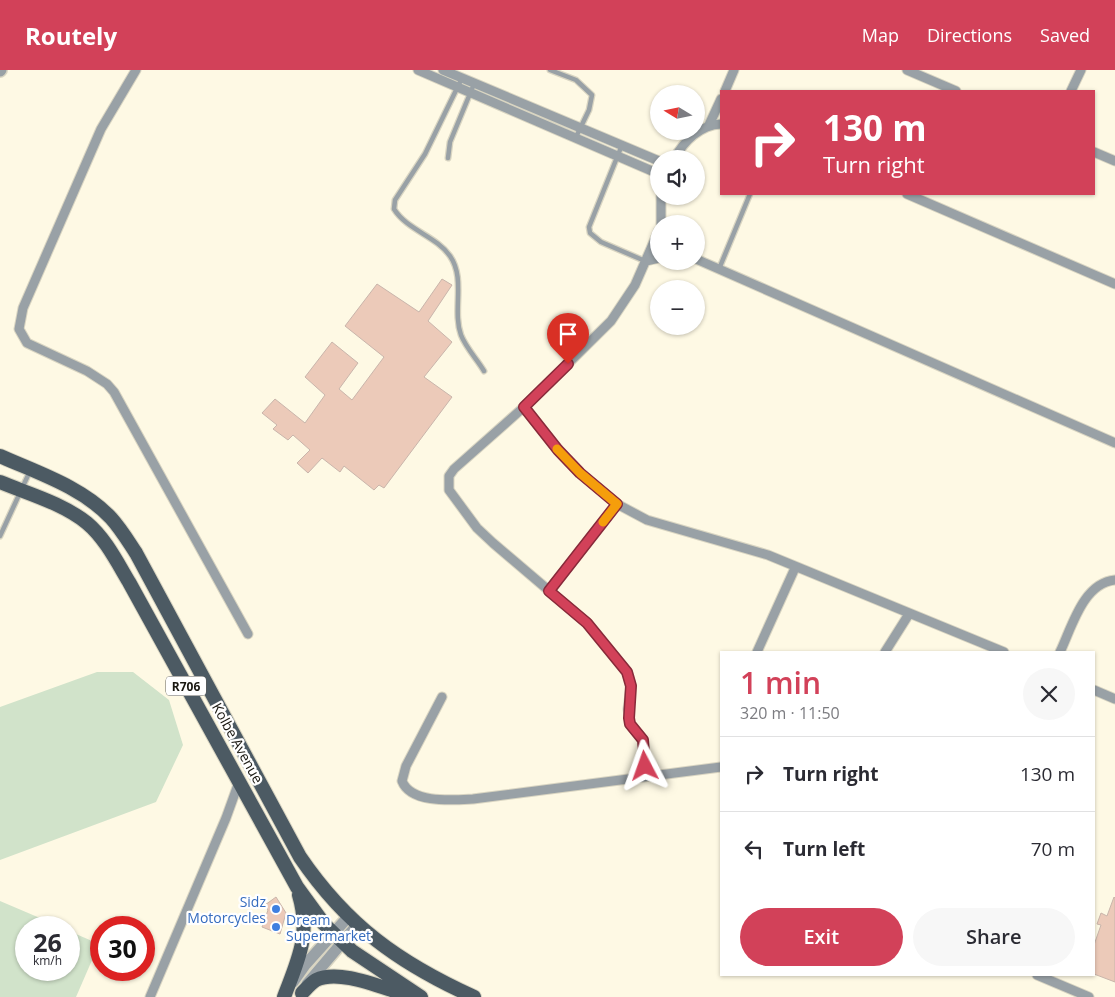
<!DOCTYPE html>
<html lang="en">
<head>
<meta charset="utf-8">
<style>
  body { margin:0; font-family:"Open Sans",sans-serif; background:#f7f7f7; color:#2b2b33; height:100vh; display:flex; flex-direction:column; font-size:19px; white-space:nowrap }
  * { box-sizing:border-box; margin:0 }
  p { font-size:16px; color:#7c7c81 }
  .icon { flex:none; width:28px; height:28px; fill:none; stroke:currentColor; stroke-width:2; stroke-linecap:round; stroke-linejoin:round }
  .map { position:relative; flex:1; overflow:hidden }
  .details { position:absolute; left:720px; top:581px; width:375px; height:325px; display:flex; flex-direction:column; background:#fff; border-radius:0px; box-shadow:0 1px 4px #0004 }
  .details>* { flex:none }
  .banner { position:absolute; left:720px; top:20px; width:375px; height:105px; border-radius:0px; box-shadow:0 1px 4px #0004; background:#d24159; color:#fff; overflow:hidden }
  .needle { width:32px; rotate:280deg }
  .tools { position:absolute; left:650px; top:15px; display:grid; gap:10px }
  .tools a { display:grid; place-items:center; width:55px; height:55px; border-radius:50%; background:#fff; box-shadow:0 1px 4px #0004; font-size:25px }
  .speed { position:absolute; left:15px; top:846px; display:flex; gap:10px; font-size:25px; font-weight:700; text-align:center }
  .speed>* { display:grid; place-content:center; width:65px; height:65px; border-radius:50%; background:#fff; box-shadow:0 1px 4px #0004; line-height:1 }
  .speed small { font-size:12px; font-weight:400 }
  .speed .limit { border:8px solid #d22; background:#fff; color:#111 }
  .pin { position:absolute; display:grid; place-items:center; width:42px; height:42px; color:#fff; margin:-51px -21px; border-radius:50% 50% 50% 0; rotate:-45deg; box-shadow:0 0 5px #0007 }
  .pin .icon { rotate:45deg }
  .me { position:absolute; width:55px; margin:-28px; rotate:356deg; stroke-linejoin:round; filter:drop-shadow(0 0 4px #0008) }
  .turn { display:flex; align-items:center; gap:18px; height:105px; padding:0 20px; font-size:22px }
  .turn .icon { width:65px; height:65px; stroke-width:2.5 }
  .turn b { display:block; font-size:35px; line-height:42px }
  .round { display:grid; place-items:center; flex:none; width:52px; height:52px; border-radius:26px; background:#f7f7f7 }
  .overview { display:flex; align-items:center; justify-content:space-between; height:85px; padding:0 20px }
  h1 { font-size:30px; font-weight:600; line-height:38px; color:#d24159 }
  .button { display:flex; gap:10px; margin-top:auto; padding:10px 20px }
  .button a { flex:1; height:58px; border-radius:30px; background:#d24159; color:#fff; font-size:20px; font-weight:600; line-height:58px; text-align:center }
  .button a+a { background:#f7f7f7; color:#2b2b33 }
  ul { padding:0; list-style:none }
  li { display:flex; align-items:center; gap:15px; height:75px; padding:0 20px; border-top:1px solid #e1e1e2 }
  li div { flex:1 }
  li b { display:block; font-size:19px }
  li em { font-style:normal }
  header { display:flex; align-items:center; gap:30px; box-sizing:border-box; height:70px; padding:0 25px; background:#d24159; color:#fff }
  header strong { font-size:24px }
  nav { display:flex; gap:28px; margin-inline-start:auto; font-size:18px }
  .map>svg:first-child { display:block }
  .green { fill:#d1e3ca }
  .building { fill:#eccab9; stroke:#c9b5ab }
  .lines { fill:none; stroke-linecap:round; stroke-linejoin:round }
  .service-casing { stroke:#d9d5c2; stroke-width:7 }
  .minor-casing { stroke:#d9d5c2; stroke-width:11 }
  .tertiary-casing { stroke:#d9d5c2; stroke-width:14 }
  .primary-casing { stroke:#d9d5c2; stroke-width:16 }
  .service { stroke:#99a1a6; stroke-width:4.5 }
  .minor { stroke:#99a1a6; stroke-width:9 }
  .tertiary { stroke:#99a1a6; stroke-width:11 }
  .primary { stroke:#4c5a63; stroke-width:14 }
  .route-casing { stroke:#882a3a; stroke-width:12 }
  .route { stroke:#d24159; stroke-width:9 }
  .slow { stroke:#f59e0b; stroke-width:9 }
  .shop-dot { fill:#3f7fe0; stroke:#fff; stroke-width:2 }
  .labels { text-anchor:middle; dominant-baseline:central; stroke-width:4.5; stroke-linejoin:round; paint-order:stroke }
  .shield { fill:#fff; stroke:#5e5d58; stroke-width:1 }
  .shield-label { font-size:12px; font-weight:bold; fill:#191710 }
  .street-label { font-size:14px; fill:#191710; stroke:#fff }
  .shop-label { font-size:14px; fill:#366cbe; stroke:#fff; text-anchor:end }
</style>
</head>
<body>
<header>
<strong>Routely</strong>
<nav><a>Map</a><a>Directions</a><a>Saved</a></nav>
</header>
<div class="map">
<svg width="1115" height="927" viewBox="0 0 1115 927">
  <rect width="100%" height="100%" fill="#fef9e4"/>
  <path class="green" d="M97,602h36l36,28 14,45 -27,57 -156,58v-153z
    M0,831l61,26 -35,1v42h43v-39l30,13 -23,53h-76z"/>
  <path class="building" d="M442,209l10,6 -24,36 24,21 -28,35 28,20 -68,91 -5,-3 -5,5 -30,-24 -4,6 -18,-14 -14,15 -11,-10 13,-13 -17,-15 -5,5 -15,-11 4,-4 -15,-12 13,-14 30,24 20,-28 -20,-18 27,-35 26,21 -19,26 13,11 32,-43 -39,-31 32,-42 42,28z
    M276,827l10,16 -6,21 -18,-7 6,-17 -3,-5z
    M1114,827l1,1v84l-21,-8v-29l7,-20 -4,-1 4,-11 6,3z"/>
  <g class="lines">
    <g class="service-casing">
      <path id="service" d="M550,0l26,10 16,15 -3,15 -13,27
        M462,8l-37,76 -30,46 -1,9c13,21 42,27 56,47 16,23 2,54 11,79 5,13 16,24 23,36
        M622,75l-33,82 1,6 11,9 44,19
        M448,88l2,-16 24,-58
        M719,199l31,-75
        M0,466l30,-65"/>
    </g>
    <g class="minor-casing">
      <path id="minor" d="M136,0l-35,59 -78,179 -4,21 8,14 60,28 20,13 7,8 134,242
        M418,0l241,104
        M443,0l216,91
        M907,0l49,21
        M725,21l9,-21
        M1071,21l10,-21
        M709,55l12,-26
        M1094,82l21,9
        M674,89c10,-18 26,-34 47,-35
        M907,124l208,90
        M661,154v-28
        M696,189l419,184
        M646,191l13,-3
        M524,337l34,43 22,23 37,31 30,16 121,35 236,97
        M549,521l68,-87
        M757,582l38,-84
        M885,582l24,-38
        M1060,582c12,-25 23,-69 55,-72
        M1094,620l21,9
        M442,627l-36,69 -4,15c9,23 51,19 71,18l248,-32
        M651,706l-7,-15 -1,-21 -13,-16 -2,-15 3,-23 -4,-14 -40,-49 -94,-80 -16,-15 -28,-38v-14l5,-7 70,-62 87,-86 24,-36 24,-55
        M1037,905l52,22
        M150,927l76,-179 13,-36"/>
    </g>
    <g class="tertiary-casing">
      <path id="tertiary" d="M0,1l1,-1
        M293,912l12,-17 44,-49
        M307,914l50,-59"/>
    </g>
    <g class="primary-casing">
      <path id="primary" d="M0,386c38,17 82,31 111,62 10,11 17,23 25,35l164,304c47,69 99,106 174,140
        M0,412c29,12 62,21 87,41 18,15 30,39 42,59l168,305 27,37 28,27 69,46
        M302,923c4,-4 9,-10 14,-13 25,-12 70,10 95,16
        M284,927c14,-37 27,-62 15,-102"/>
    </g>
    <use href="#service" class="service"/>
    <use href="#minor" class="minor"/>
    <use href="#tertiary" class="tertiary"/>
    <use href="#primary" class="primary"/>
  </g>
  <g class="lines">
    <g class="route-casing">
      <path id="route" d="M568,294l-44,43 34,43 22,23 37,31 -68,87 38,32 40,49 4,14 -2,32 1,6 13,16 2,26"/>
    </g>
    <use href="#route" class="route"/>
    <path class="slow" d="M557,379l23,24 37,31 -14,18"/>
  </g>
  <g class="shop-dot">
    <circle cx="276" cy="839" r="5"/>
    <circle cx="276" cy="857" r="5"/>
  </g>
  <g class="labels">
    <rect class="shield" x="166" y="606.5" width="40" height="19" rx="4"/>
    <g class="shield-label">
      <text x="186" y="616">R706</text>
    </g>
    <g class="street-label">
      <text transform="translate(238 673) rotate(61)">Kolbe Avenue</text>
    </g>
    <g class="shop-label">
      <text x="266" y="831">Sidz<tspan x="266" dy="16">Motorcycles</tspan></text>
      <text x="286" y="849" text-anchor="start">Dream<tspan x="286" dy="16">Supermarket</tspan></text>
    </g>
  </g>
</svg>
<div class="tools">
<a><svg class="needle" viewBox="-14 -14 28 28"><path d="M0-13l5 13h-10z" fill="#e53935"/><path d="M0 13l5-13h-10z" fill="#7c7c81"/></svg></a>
<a><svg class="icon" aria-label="sound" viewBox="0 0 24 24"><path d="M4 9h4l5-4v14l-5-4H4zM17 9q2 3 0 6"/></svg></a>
<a>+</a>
<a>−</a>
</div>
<div class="speed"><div>26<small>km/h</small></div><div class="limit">30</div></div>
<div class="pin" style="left:568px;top:294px;background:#d93025"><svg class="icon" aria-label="arrive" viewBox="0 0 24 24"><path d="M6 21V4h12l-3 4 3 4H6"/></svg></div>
<svg class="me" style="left:645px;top:696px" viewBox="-20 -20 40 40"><path d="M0-17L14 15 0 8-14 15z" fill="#d24159" stroke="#fff" stroke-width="4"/></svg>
<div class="banner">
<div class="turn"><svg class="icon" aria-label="right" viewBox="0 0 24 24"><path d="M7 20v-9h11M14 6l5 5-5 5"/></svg><div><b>130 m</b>Turn right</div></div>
</div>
<section class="details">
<div class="overview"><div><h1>1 min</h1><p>320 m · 11:50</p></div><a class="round"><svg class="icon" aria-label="close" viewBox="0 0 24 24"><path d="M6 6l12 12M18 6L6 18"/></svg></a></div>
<ul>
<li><svg class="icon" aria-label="right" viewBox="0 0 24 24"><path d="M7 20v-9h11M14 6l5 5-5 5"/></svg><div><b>Turn right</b></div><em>130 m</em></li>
<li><svg class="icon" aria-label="left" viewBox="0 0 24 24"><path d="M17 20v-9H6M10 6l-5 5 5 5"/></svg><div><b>Turn left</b></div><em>70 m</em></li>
</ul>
<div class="button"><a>Exit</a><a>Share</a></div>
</section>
</div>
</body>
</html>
